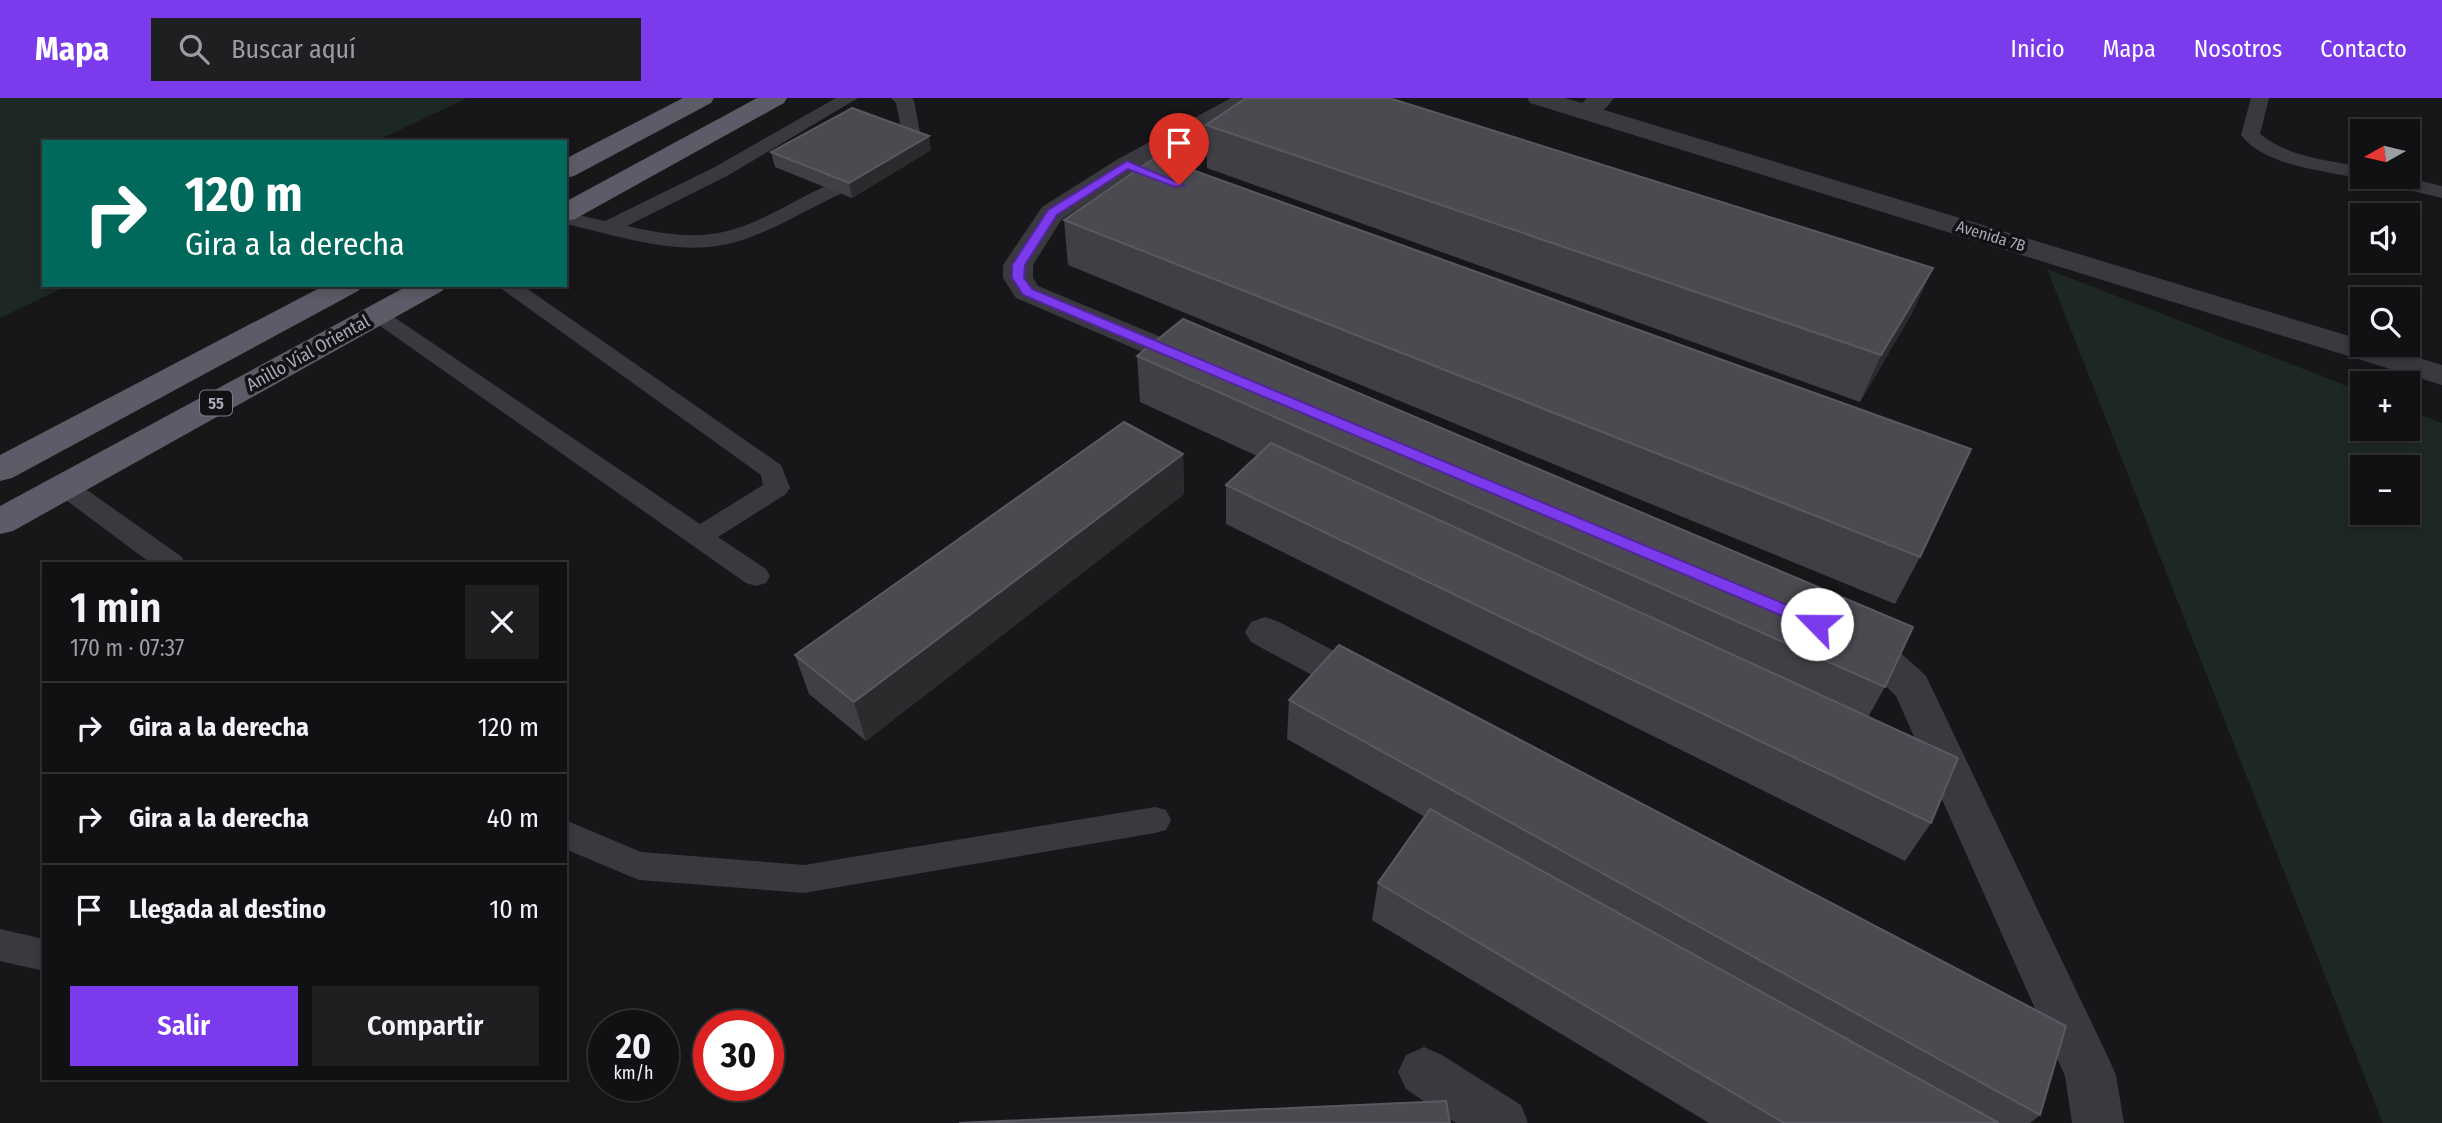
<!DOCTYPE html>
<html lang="es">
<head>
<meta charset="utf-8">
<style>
  body { margin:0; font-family:"Fira Sans Condensed",sans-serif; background:#1e1f21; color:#f1f3f6; height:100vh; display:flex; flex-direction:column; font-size:26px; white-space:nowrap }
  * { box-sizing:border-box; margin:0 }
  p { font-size:23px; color:#9c9da0 }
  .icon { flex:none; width:38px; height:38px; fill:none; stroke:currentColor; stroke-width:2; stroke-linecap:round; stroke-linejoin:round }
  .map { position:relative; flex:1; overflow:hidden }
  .details { position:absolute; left:42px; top:464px; width:525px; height:518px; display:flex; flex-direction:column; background:#111113; border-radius:0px; box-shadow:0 4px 10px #0003,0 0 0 2px #303133 }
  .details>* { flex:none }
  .banner { position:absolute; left:42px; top:42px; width:525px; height:147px; border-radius:0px; box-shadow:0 4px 10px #0003,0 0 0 2px #303133; background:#00695c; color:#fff; overflow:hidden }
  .needle { width:46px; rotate:262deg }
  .tools { position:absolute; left:2350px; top:21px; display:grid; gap:14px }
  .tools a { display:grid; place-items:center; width:70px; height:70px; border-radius:0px; background:#111113; box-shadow:0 4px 10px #0003,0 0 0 2px #303133; font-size:35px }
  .speed { position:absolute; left:588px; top:912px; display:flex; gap:14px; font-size:35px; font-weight:700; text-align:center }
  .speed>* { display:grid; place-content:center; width:91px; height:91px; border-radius:50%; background:#111113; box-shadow:0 4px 10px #0003,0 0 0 2px #303133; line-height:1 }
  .speed small { font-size:18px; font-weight:400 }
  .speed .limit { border:10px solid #d22; background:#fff; color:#111 }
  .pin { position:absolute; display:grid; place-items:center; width:60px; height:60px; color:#fff; margin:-72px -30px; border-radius:50% 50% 50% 0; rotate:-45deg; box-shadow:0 0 7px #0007 }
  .pin .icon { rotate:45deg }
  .me { position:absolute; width:77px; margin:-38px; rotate:293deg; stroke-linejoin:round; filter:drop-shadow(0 0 5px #0008) }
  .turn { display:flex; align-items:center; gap:24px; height:147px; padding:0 28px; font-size:32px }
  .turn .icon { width:91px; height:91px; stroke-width:2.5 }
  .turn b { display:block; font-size:49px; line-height:60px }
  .round { display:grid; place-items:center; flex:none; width:74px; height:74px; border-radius:0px; background:#1e1f21 }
  .overview { display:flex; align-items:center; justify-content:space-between; height:119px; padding:0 28px }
  h1 { font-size:42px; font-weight:600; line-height:52px }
  .cta { display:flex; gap:14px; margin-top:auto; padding:14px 28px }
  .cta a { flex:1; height:80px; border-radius:0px; background:#7c3aed; color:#fff; font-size:28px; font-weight:600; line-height:80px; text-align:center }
  .cta a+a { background:#1e1f21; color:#f1f3f6 }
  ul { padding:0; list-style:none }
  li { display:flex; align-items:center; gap:21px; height:91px; padding:0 28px; border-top:2px solid #303133 }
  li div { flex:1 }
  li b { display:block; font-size:26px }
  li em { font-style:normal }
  header { display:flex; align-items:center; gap:42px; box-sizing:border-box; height:98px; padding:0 35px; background:#7c3aed; color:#fff }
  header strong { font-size:33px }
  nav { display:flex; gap:38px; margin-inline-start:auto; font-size:24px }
  .search { width:490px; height:63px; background:#1e1f21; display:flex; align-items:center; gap:18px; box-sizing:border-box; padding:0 24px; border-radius:0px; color:#9c9da0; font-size:26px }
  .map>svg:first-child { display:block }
  .green { fill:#1e2822; fill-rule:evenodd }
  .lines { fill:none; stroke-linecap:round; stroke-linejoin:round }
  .service { fill:#3a3940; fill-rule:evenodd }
  .minor { fill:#3a3940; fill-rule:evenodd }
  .tertiary { fill:#3a3940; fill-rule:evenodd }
  .trunk { fill:#5c5b67; fill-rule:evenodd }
  .wall { fill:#403f44 }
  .shaded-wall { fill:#2b2a2d }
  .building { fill:#4b4a51; stroke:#5a5961; stroke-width:2 }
  .route { fill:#7c3aed; stroke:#51269a; stroke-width:2 }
  .labels { text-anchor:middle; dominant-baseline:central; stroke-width:7; stroke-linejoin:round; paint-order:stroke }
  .far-street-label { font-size:16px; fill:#a8a8ba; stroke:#121214 }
  .shield { fill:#121214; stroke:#7b7b88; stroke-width:2 }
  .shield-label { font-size:16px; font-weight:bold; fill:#a8a8ba }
  .street-label { font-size:18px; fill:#a8a8ba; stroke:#121214 }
</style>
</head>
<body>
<header>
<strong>Mapa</strong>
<div class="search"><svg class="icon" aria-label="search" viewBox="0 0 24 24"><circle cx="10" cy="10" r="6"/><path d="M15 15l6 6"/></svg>Buscar aquí</div>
<nav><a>Inicio</a><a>Mapa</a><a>Nosotros</a><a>Contacto</a></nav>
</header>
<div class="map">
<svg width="2442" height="1025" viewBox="0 0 2442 1025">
  <rect width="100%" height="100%" fill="#171719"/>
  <path class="green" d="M0,0h467l-93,44h-330v143h25l-69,33z
    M2047,171l315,123v37h46v-19l34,13v700h-59zM2362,369h46v46h-46z"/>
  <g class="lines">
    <path class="service" d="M836,0h22l-131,78 -100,50c28,6 57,12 85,8 40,-5 78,-32 114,-48h14l3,4 -3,4c-34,16 -67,37 -104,48 -56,16 -115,-6 -171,-18v-12l40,9 108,-53z
      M891,0h21l2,3 8,42 -2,4h-14l-2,-4 -8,-40z
      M2251,0h18l-9,36c28,23 68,26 102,33v10h7l-7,2c-36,-8 -98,-13 -121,-44z
      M2369,79h34l39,9v12l-70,-17z
      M496,187h26l259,180 9,23 -4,6 -68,43 48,32 4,7 -4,7 -10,3 -10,-3 -380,-267 3,-5h16l315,213 63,-39 -2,-10z
      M64,379l9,3 109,77 3,7h-33l-97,-72 -4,-6 4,-6z
      M1155,709l11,3 5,10 -5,10 -11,3 -351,60 -165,-13 -74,-31v-29l76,32 163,13z
      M0,831l44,10v32l-44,-10z"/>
    <path class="minor" d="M1231,0h30l-3,5 -122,68 -74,48 -29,46v13l5,8 171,71 5,7 -5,7 -11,3 -11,-3 -171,-73 -13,-20v-13l39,-58 76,-48z
      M1587,0h27c-9,13 -22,23 -38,19l-3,-5z
      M1265,519l14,5 103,54 6,11 -6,11 -14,5 -14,-5 -103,-56 -6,-10 6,-10z
      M1850,526c31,10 53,30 76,52l182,381 8,18 8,48h-52l-7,-47 -169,-380 -29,-28 -31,-19 -6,-10 6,-10z
      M1424,949l18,8 79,50 7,18h-72l-50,-34 -8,-17 8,-17z"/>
    <path class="tertiary" d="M1527,0h38l797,242v5h15l65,20v20l-912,-282z"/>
    <path class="trunk" d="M683,0h31l-3,5 -137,73 -9,2v-19z
      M757,0h30l-3,5 -209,116 -10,2v-19z
      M325,187h38l-5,6 -346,187 -12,3v-26z
      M409,187h38l-5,6 -429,240 -13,3v-28z"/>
  </g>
  <path class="wall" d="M1206,27l727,143 -21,45 -52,89 -653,-234z
    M931,52l-79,48 -77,-31 -4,-15z
    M1064,122l856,337 -25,47 -827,-339z
    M1137,258l748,331 -17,30 63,106 -26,38 -679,-337v-39l31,-29 -117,-54z
    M1183,356l1,40 -318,247 -57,-47 -14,-39z
    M1289,602l751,415 -10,8h-321l-337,-203 6,-37 47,-66 -138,-78z"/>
  <path class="shaded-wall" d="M929,38l2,14 -79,48 -3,-15z
    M1933,170l-21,45 -52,89 21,-47z
    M1183,356l1,40 -318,247 -12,-39z"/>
  <path class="building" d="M1246,0h143l544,170 -52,87 -675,-230z
    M852,10l77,28 -80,47 -78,-31z
    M1156,59l815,292 -51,108 -856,-337z
    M1183,221l730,308 -28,60 -748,-331z
    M1124,324l59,32 -329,248 -59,-47z
    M1271,345l687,315 -27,65 -705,-338z
    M1339,547l727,381 -26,89 -751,-415z
    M1430,711l569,314h-215l-406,-240z
    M1446,1003l4,22h-491z"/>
  <path class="route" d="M1127,63l57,24 -9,2 -47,-18 -71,46 -32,50 -1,13 8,11 791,331 2,4 -2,4h-12l-788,-333 -11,-17v-13l36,-55z"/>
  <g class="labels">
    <g class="far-street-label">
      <text transform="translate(1991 138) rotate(17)">Avenida 7B</text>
    </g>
    <rect class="shield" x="200" y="292.5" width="32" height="25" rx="5"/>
    <g class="shield-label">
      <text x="216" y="305">55</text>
    </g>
    <g class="street-label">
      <text transform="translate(308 255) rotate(-29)">Anillo Vial Oriental</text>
    </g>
  </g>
</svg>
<div class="tools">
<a><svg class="needle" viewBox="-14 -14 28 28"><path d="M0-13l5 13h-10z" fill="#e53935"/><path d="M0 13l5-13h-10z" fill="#9c9da0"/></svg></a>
<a><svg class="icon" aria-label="sound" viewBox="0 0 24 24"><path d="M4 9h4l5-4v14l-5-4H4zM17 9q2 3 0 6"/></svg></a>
<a><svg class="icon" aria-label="search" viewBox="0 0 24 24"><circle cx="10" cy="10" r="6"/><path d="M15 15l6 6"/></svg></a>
<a>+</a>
<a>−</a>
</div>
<div class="speed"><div>20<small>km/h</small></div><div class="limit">30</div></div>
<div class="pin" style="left:1179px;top:87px;background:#d93025"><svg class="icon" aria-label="arrive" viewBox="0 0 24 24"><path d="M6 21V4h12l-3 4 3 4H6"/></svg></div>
<svg class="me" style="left:1817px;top:526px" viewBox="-20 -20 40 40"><circle r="19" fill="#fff"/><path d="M0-13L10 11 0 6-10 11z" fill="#7c3aed"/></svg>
<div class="banner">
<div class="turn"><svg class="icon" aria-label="right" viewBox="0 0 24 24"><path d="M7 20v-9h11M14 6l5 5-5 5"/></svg><div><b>120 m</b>Gira a la derecha</div></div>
</div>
<section class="details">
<div class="overview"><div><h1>1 min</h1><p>170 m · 07:37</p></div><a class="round"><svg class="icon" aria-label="close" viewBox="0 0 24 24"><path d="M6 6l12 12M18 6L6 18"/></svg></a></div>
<ul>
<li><svg class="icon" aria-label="right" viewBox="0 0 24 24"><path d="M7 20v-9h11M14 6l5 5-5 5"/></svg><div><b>Gira a la derecha</b></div><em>120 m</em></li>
<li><svg class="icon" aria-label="right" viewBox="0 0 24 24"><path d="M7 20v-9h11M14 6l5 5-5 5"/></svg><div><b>Gira a la derecha</b></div><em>40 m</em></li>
<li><svg class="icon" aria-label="arrive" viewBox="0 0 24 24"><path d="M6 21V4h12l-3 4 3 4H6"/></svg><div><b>Llegada al destino</b></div><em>10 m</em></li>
</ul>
<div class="cta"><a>Salir</a><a>Compartir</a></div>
</section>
</div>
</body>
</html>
